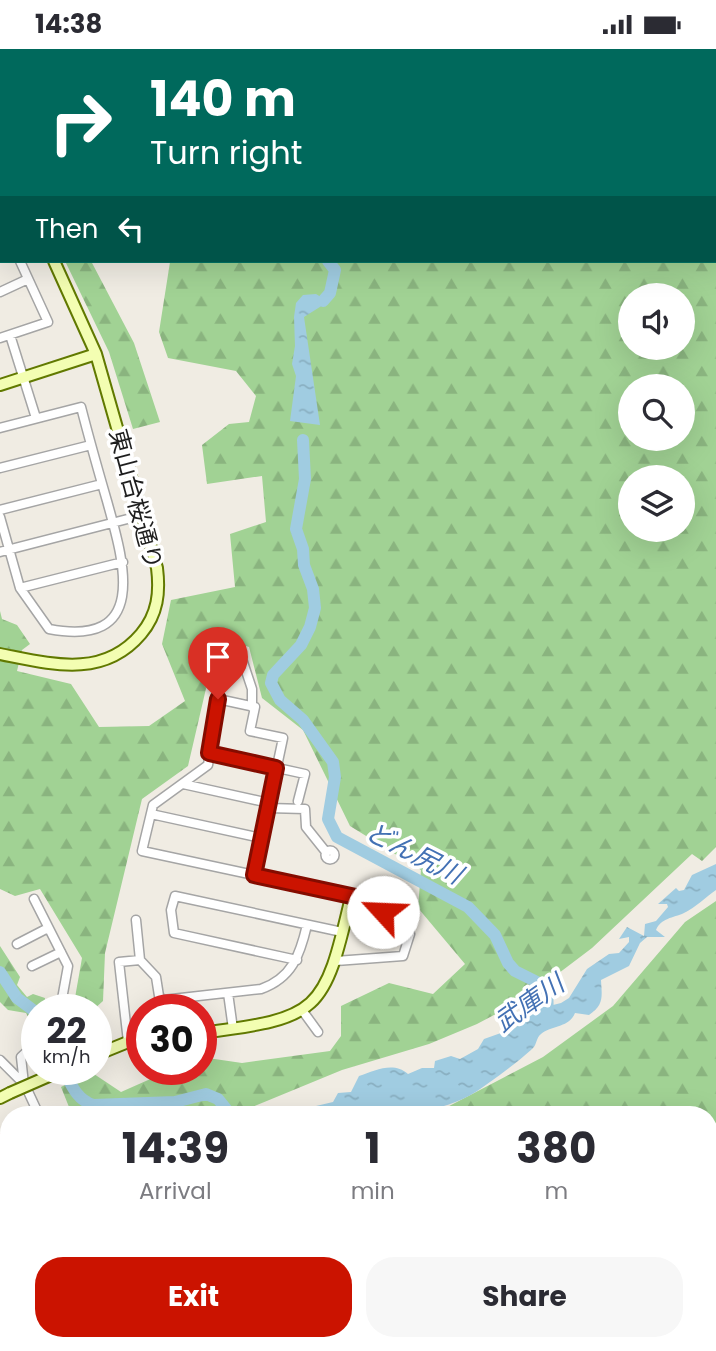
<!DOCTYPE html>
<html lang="en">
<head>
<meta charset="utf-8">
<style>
  body { margin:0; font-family:Poppins,"Noto Sans JP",sans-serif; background:#f7f7f7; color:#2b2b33; height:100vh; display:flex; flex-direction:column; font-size:26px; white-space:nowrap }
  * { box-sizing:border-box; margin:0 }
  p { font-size:23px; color:#7c7c81 }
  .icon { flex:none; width:38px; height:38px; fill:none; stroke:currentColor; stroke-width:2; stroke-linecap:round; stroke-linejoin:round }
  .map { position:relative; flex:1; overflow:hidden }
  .side { position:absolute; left:0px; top:1057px; width:718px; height:245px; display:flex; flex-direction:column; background:#fff; border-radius:28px 28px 0 0; box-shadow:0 7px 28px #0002 }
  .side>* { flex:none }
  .guide { position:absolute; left:0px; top:0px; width:718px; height:214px; box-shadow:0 7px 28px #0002; background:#00695c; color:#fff; overflow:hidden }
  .controls { position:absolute; left:618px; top:234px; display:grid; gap:14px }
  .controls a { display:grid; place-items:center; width:77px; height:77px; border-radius:50%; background:#fff; box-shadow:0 7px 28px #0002; font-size:35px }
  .speed { position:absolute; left:21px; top:945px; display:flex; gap:14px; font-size:35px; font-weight:700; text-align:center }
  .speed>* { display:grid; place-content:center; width:91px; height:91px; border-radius:50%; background:#fff; box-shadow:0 7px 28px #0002; line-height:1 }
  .speed small { font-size:18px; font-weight:400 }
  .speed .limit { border:10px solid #d22; background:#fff; color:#111 }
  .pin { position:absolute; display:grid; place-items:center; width:60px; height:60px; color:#fff; margin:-72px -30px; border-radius:50% 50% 50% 0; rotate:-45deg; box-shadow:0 0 7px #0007 }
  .pin .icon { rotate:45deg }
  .me { position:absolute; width:77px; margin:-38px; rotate:295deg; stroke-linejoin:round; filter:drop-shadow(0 0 5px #0008) }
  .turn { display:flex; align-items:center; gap:24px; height:147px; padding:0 35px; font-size:32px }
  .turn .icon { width:91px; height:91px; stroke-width:2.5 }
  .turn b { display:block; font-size:49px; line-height:60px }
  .then { display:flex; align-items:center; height:66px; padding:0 35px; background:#0003; gap:14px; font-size:26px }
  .eta { display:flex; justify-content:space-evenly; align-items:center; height:119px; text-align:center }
  .eta b { font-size:42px; font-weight:700; line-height:49px }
  .action { display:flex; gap:14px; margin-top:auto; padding:14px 35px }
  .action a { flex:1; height:80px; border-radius:28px; background:#cb1300; color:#fff; font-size:28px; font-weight:700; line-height:80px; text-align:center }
  .action a+a { background:#f7f7f7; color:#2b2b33 }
  .status { display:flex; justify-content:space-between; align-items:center; height:49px; padding:0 35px; background:#fff; direction:ltr }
  .status svg { height:19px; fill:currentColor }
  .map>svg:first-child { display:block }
  .forest { fill:url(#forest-firs); fill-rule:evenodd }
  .water { fill:url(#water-ripples) }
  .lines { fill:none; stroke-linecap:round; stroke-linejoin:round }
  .river { stroke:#a0cce1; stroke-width:12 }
  .street-casing { stroke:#a5a5a5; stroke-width:11 }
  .secondary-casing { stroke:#617900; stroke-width:14 }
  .highway-casing { stroke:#e6174a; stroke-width:18 }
  .street { stroke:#fff; stroke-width:8 }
  .secondary { stroke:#f3feb2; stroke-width:10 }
  .highway { stroke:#ed848e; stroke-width:14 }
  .secondary-bridge-casing { stroke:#617900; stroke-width:14; stroke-linecap:butt }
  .secondary-bridge { stroke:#f3feb2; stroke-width:10 }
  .route-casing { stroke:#840c00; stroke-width:18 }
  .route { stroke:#cb1300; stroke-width:12 }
  .labels { text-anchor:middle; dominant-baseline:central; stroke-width:7; stroke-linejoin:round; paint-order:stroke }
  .street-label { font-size:24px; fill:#1e1e1e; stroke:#fff }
  .water-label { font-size:26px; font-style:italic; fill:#4371b4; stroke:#fff }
</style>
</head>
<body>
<div class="status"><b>14:38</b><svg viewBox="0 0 49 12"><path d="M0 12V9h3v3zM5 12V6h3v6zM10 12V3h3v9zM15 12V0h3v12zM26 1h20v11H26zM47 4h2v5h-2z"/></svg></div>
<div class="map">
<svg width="716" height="1302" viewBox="0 0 716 1302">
  <defs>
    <pattern id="forest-firs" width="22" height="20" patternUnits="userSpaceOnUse" patternTransform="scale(1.75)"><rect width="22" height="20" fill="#a1d294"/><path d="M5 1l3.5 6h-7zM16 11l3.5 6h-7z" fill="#8ab47f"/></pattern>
    <pattern id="water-ripples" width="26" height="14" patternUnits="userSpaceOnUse" patternTransform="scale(1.75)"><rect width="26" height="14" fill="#a0cce1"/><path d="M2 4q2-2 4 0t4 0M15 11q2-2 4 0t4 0" fill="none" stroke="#89afc1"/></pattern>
  </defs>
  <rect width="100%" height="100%" fill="#f0ece3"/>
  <path class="forest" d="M37,0h679v798l-14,14 -10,-7 -100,94 -66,50 -49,26 -48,20 -87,26 -109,45h-150l-12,-3 -10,-25 30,-15 30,20 52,-23h28v-12l41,6 88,-12 11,-15v-30l48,-23 44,11 32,-30 -47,-56 3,-38 -71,-44 -47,-96 -41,-32 -13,-51 -31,-10 -30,129 -46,33 -37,154 -2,48 -10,9 -20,-1 9,-51 -42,-69 -25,7 -15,-7v-278l2,8 15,6 13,19 -8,6 -5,21 54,13 28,43 50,-1 36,-25 -23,-57 9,-44 64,-13 -5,-53 36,-12 -4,-46 -55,8 -5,-39 27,-21 20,-2 7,-26 -20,-25 -68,-13 -9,-26 11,-70 -3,-1h549v-210zM630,247h52v52h-52zM630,338h52v52h-52zM630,429h52v52h-52z
    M65,212h26l43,82 26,79 -27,7 -24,-77z
    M716,852v450h-156l5,-9h144v-227h-277l111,-58 70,-51 72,-84z
    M0,897l20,31 -3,8 10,12 6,-3 12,4 -1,12h-7v24l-11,-21 -18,-3 -8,-8z
    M226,1293h48l-1,9h-45l-7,-2z"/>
  <path class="water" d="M316,245l5,3 2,8 -19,12 16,108 -30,-4 6,-45 -4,-12 3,-18 -1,-29 2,-14 7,-8z
    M716,815v26c-10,7 -21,18 -32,23 -11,5 -23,5 -28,17l9,7h-18l-7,6 -11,23 -28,14c1,17 3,25 -12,35l-14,-2c-6,15 -23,12 -34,21 -5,4 -4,10 -8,14 -11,11 -36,29 -50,39 -48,35 -117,28 -173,28l6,-9 17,-4 5,-9 13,-1 8,-16c16,-5 34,-15 49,-2l14,-6h12l1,-7 16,-5 9,3 18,-10 6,-10 31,-11 22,-19 24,-6 8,-5 18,-29 22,-15 10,-1 10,-11v-5l-10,2 8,-12 17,9 1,-12 11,-3 12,-14 -1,-3h-9l18,-16 3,3 5,-1 8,-15z
    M106,1293h45l-5,9h-46z"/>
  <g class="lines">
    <path class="river" d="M23,0l2,2
      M323,252l7,-8 5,-23 -7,-9
      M303,391l2,39 -9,50 7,20 1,16 9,24 2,19 -5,19 -9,18 -28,30 -2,8 9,17 23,20 30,42 2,15 -7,42 9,18 131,70 27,28 13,28 7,8 32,16 1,30
      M0,923l17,26 20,15
      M63,1020c8,15 13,30 30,36l82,-3 31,-8 12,5 13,16"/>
    <g class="street-casing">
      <path id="street" d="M0,171l2,3
        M0,199l2,-1
        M0,243l28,-13
        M10,286l26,83
        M0,289l48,-16 -28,-61
        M0,379l81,-21c8,31 17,63 26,94 17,61 43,147 -58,128l-29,-41 -20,-71
        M0,419l91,-23
        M0,461l102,-26
        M0,503l143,-37
        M20,539l103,-26
        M241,607l11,33v18
        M218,650l37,8 -5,24 33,7 -29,137 -112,-24 11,-46 55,-40z
        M209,704l96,21 -7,27
        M183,735l86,19
        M268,759l37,1 1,18 20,25
        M151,765l110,24
        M325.5 806a4.5 4.5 0 1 1 9 0a4.5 4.5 0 1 1-9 0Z
        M34,850l34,67 -8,44
        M136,871l4,40
        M17,895l31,-16
        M297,911l-123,-27 -3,-23 4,-14 167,36
        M336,912l67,-5 7,-22 -45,-35 -14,-2
        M32,917l29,-14
        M228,944l5,36
        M302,961l16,22
        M128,993l-9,-80 21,-2 16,17 3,19 4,4 98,-11c31,-11 39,-34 46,-64
        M0,1011l25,25 14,30
        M24,1035l-3,-27 16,-15
        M0,1219l6,-2 3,-9
        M197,1293l17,8
        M523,1293l1,9
        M29,1302l13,-9
        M61,1302l8,-9
        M89,1302l6,-9
        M182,1302l4,-9
        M214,1302l6,-9
        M290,1302l1,-9
        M326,1302l1,-9
        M357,1302v-9
        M387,1302l1,-9
        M420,1302v-9
        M450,1302v-9
        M482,1302v-9"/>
    </g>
    <g class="secondary-casing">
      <path id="secondary" d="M0,98l2,4
        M0,336l96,-31
        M0,605c51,10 103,25 141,-20 17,-20 19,-42 16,-66l-61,-214 -42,-93
        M201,984c119,-15 123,-20 150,-136l-97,-22
        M96,1006l32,-13 14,-2
        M0,1049l10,-5"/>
    </g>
    <g class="highway-casing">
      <path id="highway" d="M0,1093v57"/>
    </g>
    <use href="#street" class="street"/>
    <use href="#secondary" class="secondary"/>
    <use href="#highway" class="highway"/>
    <g class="secondary-bridge-casing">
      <path id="secondary-bridge" d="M10,1044l55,-24"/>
    </g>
    <use href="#secondary-bridge" class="secondary-bridge"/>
  </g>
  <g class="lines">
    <g class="route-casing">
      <path id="route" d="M218,650l-9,54 67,15 -22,107 111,24 18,13"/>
    </g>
    <use href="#route" class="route"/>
  </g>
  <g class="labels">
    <g class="street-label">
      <text transform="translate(136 450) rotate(75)">東山台桜通り</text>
    </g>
    <g class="water-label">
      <text transform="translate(414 804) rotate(27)">どん尻川</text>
      <text transform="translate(529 954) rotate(-35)">武庫川</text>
    </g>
  </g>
</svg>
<div class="controls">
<a><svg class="icon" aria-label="sound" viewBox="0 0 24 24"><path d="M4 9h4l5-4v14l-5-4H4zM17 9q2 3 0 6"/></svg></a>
<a><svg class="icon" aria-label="search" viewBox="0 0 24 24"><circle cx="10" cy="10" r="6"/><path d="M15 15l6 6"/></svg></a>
<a><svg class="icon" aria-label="layers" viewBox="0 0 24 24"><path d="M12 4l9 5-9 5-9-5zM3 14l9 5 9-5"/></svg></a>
</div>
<div class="speed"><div>22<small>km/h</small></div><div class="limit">30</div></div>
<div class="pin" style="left:218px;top:650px;background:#d93025"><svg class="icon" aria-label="arrive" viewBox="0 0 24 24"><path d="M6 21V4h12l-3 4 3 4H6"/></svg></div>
<svg class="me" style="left:383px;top:863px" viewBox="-20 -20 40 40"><circle r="19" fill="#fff"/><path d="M0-13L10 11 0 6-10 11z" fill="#cb1300"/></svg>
<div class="guide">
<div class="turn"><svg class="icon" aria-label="right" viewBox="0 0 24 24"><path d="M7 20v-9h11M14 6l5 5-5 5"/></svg><div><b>140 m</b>Turn right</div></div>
<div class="then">Then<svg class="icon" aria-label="left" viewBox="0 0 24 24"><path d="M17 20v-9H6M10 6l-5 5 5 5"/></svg></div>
</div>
<section class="side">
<div class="eta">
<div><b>14:39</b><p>Arrival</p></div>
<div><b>1</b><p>min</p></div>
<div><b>380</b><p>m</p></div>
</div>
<div class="action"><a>Exit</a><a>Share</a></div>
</section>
</div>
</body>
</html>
